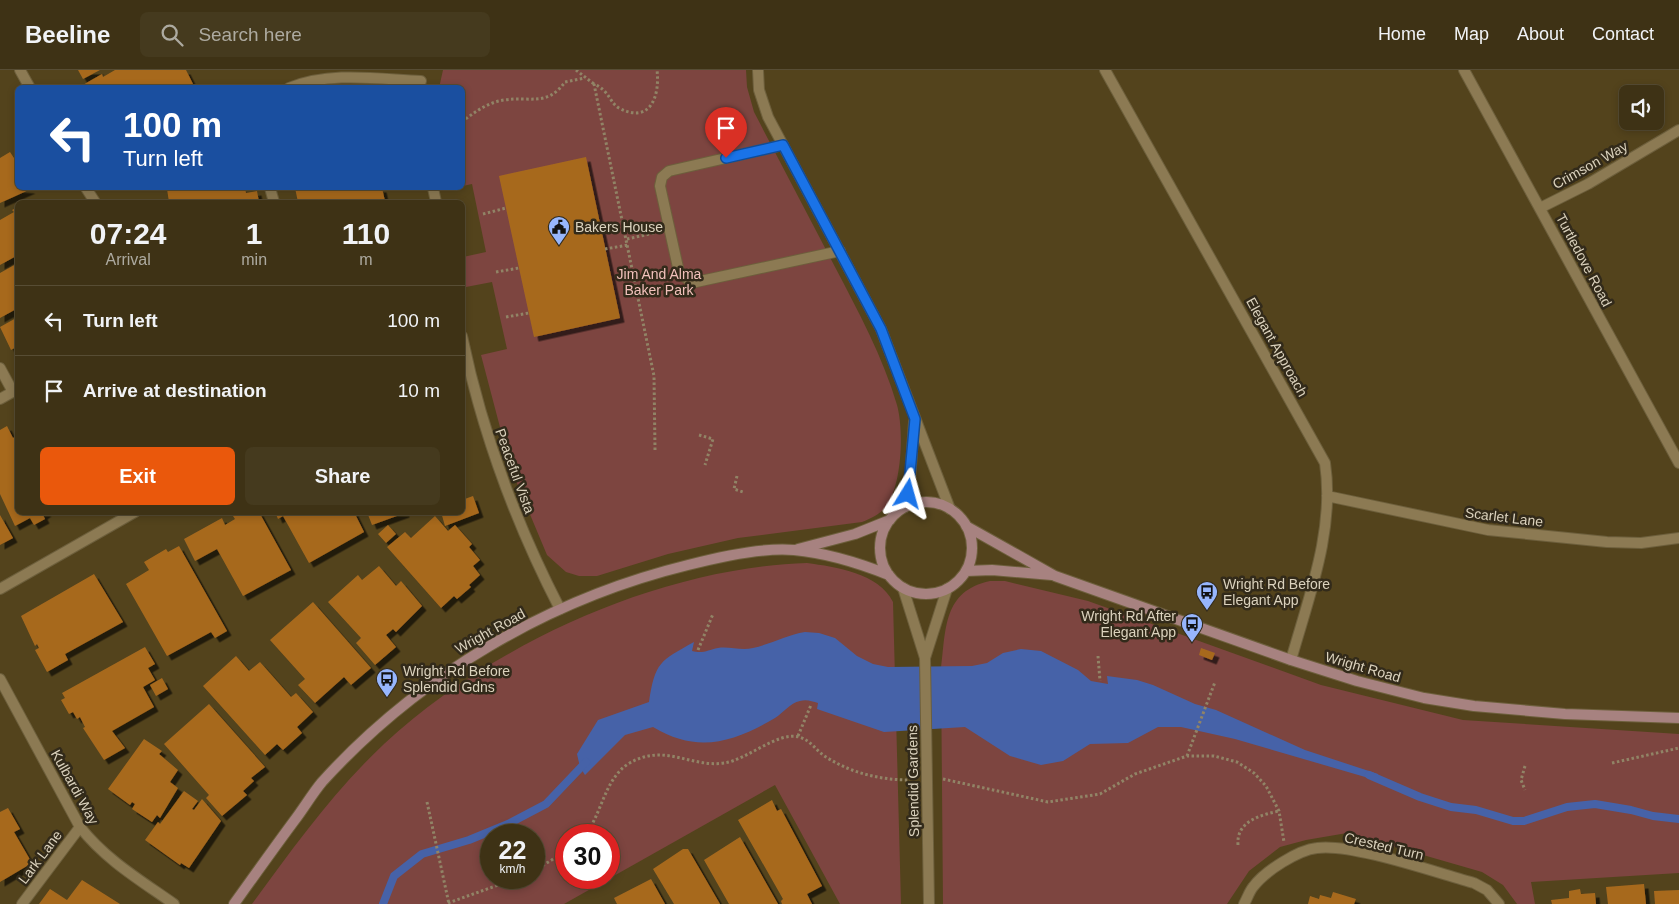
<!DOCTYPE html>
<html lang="en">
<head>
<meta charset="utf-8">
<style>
  body { margin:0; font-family:Arial,sans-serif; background:#453a1e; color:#f1f3f6; height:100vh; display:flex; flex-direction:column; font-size:19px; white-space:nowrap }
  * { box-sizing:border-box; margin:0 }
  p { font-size:16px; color:#adaaa0 }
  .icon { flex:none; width:28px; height:28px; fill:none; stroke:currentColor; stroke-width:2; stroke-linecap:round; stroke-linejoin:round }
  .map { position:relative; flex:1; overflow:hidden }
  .details { position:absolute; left:15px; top:130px; width:450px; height:315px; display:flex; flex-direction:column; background:#3e3215; border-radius:8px; box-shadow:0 2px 8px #0003,0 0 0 1px #574d34 }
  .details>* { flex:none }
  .banner { position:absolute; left:15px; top:15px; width:450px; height:105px; border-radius:8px; box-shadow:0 2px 8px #0003,0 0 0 1px #574d34; background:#1a4fa0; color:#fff; overflow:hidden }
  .tools { position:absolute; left:1619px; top:15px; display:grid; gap:10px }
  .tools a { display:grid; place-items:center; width:45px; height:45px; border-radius:8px; background:#3e3215; box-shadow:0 2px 8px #0003,0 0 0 1px #574d34; font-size:25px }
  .speed { position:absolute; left:480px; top:754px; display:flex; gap:10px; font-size:25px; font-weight:700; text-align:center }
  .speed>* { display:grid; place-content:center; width:65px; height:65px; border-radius:50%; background:#3e3215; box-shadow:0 2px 8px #0003,0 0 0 1px #574d34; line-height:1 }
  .speed small { font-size:12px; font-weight:400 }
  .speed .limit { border:8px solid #d22; background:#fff; color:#111 }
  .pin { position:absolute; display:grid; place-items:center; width:42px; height:42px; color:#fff; margin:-51px -21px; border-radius:50% 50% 50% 0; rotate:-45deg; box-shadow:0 0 5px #0007 }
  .pin .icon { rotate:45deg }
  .me { position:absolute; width:55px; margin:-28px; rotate:8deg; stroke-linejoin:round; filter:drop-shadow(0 0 4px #0008) }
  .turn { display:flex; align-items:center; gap:18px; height:105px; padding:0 25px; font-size:22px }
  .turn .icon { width:65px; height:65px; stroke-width:2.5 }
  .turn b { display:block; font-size:35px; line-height:42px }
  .eta { display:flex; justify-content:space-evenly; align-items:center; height:85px; text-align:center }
  .eta b { font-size:30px; font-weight:600; line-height:35px }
  .button { display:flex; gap:10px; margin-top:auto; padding:10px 25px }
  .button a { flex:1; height:58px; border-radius:8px; background:#ea580c; color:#fff; font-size:20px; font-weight:600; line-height:58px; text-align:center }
  .button a+a { background:#453a1e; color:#f1f3f6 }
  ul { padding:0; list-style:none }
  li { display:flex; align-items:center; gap:15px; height:70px; padding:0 25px; border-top:1px solid #574d34 }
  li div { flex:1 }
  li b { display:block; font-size:19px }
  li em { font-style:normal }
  header { display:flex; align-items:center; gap:30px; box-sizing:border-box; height:70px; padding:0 25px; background:#3e3215; border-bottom:1px solid #574d34 }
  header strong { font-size:24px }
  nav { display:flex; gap:28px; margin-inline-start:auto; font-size:18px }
  .search { width:350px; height:45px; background:#453a1e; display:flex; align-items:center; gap:12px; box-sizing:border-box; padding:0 18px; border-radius:8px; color:#adaaa0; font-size:19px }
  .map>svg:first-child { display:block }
  .green { fill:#7d4540; fill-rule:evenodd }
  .water { fill:#4662a8 }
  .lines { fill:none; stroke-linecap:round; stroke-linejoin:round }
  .stream { stroke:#4662a8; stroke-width:8 }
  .building { fill:#a7691f; filter:url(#shadow) }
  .lane-casing { stroke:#6d5f3c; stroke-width:12 }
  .street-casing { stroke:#6d5f3c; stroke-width:12 }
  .secondary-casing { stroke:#6d5f3c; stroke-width:12 }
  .path { stroke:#918466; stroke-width:3; stroke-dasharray:2.5 2.5; stroke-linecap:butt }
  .lane { stroke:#8c7a53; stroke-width:10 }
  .street { stroke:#8c7a53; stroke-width:10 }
  .secondary { stroke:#a78280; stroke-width:10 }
  .route-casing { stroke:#114b97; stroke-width:12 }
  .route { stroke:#1a73e8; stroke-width:9 }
  .labels { text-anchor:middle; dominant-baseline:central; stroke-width:5; stroke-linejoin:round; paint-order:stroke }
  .street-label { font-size:14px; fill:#dbd2bd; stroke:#322a1a }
  .poi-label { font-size:14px; fill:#dbd2bd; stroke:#322a1a; text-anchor:start }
  .park-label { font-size:14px; fill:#f2c1bb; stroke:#322a1a }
</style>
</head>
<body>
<header>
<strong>Beeline</strong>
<div class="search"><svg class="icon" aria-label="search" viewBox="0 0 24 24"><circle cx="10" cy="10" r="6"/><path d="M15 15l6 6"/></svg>Search here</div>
<nav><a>Home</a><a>Map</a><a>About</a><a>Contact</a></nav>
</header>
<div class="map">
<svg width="1679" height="834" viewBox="0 0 1679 834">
  <defs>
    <filter id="shadow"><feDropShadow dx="4.5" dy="4.5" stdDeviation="0" flood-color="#0009"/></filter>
  </defs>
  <rect width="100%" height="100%" fill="#53431c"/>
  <path class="green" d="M443,0h303l1,17 7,25c27,52 54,103 81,155 23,44 48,90 62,138 7,25 5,78 -10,100 -6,9 -15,13 -25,17l-124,16 -70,16 -71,22h-18l-13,-4 -19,-17 -36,-86 -30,-114 26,-6 -15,-67 -26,5 -3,-30 23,-5 -14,-68 -9,2 -1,-98h-23z
    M807,493c29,4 72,10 86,39l8,302h-61l-65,-119 -211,119h-312c41,-56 81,-112 132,-160 108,-100 275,-176 423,-181zM491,765h43v43h-43zM566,765h43v43h-43z
    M990,511h15l83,20 233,84 142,35 216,14v139l-148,9 4,22h-18l-14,-19 -21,-13 -135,-39 -41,7 -26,7 -31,24 -22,33h-284l-2,-235c5,-40 2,-78 49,-88z"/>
  <path class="water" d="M805,562l14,1 16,5 22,18 16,8 15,3 84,-1 15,-3 16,-10 18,-4 20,2 37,19 13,11 17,3 -1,-8 30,4 16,5 42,19 21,6 89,40 73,24v4l-6,1 -137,-40 -54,-12h-23l-30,16 -38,1 -27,17 -22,4 -31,-9 -45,-29 -81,5 -67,-23 1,-6c-6,-2 -12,-4 -18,-2 -10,2 -17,12 -25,17 -41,24 -77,36 -122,9l-28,8 -40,40 -5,-8 -3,-13 21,-34 51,-18c6,-40 11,-41 45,-60l-2,9c11,3 16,-1 26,-3 11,-2 23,3 35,0 18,-4 34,-13 52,-16z"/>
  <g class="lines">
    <path class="stream" d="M1369,705l51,22 31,10 25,3 37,11h11l43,-14 28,-3 36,6 22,6 26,3
      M383,834l11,-28 28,-22 47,-14 39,-16 38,-20 40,-42"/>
  </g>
  <path class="building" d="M78,0h22l-17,9z
    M115,0h71l8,16 -3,2h-109l-1,-2 21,-12 1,3z
    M10,82l8,12v24l13,1 -31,14v-45z
    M586,87l34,161 -86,19 -35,-161z
    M174,118h71l1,5 11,-2 2,11h-90l-2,-13z
    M295,118h87l3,13 -69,1 -1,-3 -17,3z
    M18,137v48l-18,10v-45l14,-8 -2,-2z
    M18,193v45l-18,10v-45z
    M18,247v29l-7,4 -11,-23z
    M7,356l6,12 3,-2 2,3v73h29l-4,3 2,4 -11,6 -4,-7 -15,8 -15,-32v-64z
    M473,426l6,17 -34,13 -4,-14h21v-12z
    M233,442h26l32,58 -48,26 -26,-47 -22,12 -11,-22 38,-21 3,7 10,-6 -4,-6z
    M275,442h79l10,20 -55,31 -26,-47 -5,3z
    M367,442h38v1l-33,12z
    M0,445l13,23 -13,7z
    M435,446l13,15 7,-6 17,19 -3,3 11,13 -7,6 7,9 -11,10 2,2 -14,12 -3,-3 -13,12 -54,-61 18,-15 6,6z
    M388,455l8,9 -10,9 -8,-9z
    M179,476l48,85 -12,7 -4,-6 -44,24 -41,-72 23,-14 -5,-8 22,-13 2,3z
    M379,496l17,20 5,-5 21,25 -26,26 -3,-3 -7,6 10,12 -21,18 -19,-22 5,-5 -33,-36 30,-27 4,5z
    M94,504l29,48 -58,32 3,6 -21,12 -12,-22 4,-2 -2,-4 -2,2 -14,-30z
    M313,532l58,66 -20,17 -7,-8 -29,26 -17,-18 7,-6 -35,-39z
    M145,577l10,17 -7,4 7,12 -12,7 11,20 -42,24 13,17 -21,12 -21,-32 2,-1 -5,-10 -3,2 -4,-7 -4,2 -8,-14 4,-2 -3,-5z
    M1201,578l14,5 -3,7 -13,-5z
    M236,586l13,15 11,-9 31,35 5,-4 17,19 -16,15 5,6 -19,17 -6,-6 -12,11 -62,-69z
    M162,608l6,11 -12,7 -6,-11z
    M209,634l56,63 -14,11 3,3 -11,10 4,4 -25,21 -16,-18 3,-3 -45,-51z
    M144,669l18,12 -3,3 19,16 -8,12 8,6 -18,30 -3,-3 -5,7 -20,-13 3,-5 -3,-2 -2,3 -22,-16z
    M184,721l14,10 -6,8 2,1 8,-11 19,22 -32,47 -8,-5 -1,2 -35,-25 13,-18 2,2z
    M772,730l5,11 4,-2 41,77 -15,8 5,10h-30l-1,-3 2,-2 -45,-79z
    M8,738l12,21 -6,3 18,31 -32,19v-70z
    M740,767l38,67h-49l-25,-44z
    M683,779h5l32,55h-46l-21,-35z
    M651,809l14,25h-48l-3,-6z
    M82,810l38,24h-81l11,-15 17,11z
    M1644,814l2,20h-38l-2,-17z
    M1580,819l1,5 14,-1 1,11h-44l-1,-4 18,-2v-7z
    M1679,820v14h-24l-1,-13z
    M1333,822l23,7 -2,5h-46l2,-8 9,3 1,-4 11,3z"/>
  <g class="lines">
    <g class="lane-casing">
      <path id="lane" d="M783,75l-114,26 -7,6 -2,9 19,86 10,8 7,2 144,-31
        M270,118l4,14
        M0,298l13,24
        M22,834l58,-77"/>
    </g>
    <g class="street-casing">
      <path id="street" d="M20,0l10,18
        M758,0l1,20 9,27 113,212 69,180
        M1105,0l220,393c10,67 -16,133 -34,197
        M1464,0l215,393
        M289,18c42,-17 88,-9 132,-7
        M86,118l9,14
        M433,118l3,14
        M1540,138l48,-24 91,-54
        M462,266c20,96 53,186 98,273
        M0,329l18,-10
        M1327,426l161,34 119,12 34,1 38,-5
        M905,437l5,-26 4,-59
        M903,518l22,70
        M0,519l135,-77
        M0,609l80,148c26,33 60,53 94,77
        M929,834l-4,-246 22,-69
        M1244,834c3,-5 5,-12 9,-17 12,-16 45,-37 64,-39 35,-5 120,25 157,35l13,7 12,14"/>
    </g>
    <g class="secondary-casing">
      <path id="secondary" d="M880 478a46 46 0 1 1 92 0a46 46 0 1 1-92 0Z
        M966,456l89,50 236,84 66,21 67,17 50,8 91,8 114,4
        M798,479l57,-15 35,-14
        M966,501l26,-1 60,5
        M234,834c20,-28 40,-56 60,-83 10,-13 18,-27 28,-39 97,-107 227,-183 366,-217 31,-8 74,-18 106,-15 33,3 65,13 95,25"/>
    </g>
    <path class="path" d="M576,0l18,14
      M462,52c12,-10 27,-20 42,-22 26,-4 43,7 61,-18l20,-4
      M483,144l23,-6
      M627,169l27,-6
      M605,179l23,-4
      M496,202l23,-4
      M506,247l23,-4
      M699,365l14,4 -8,26
      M655,380l-1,-74 -60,-292c16,7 15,18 25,24 32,17 41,-13 38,-38
      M737,406l-3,13 9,3
      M698,580l15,-36
      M1098,586l2,25
      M798,666l13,-31
      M1187,686l28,-74
      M1612,693l67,-15
      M1525,696l-4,14 4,10
      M943,709l105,23 52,-8 35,-20 52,-18h27l23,6 17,11 12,13 13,25 5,31
      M427,732l22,102
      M585,765c17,-21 19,-55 43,-71 36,-22 62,4 96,-1 23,-3 54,-32 75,-26 12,3 17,14 27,20 25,16 54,23 84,23
      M1238,775c-2,-24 23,-30 41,-34
      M534,801l32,-20
      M448,833l70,-25"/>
    <use href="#lane" class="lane"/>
    <use href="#street" class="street"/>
    <use href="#secondary" class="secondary"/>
  </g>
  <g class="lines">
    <g class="route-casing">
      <path id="route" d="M726,88l57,-13 98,184 34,90 -7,75"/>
    </g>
    <use href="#route" class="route"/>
  </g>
  <defs>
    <g id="civic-pin" transform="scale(1.125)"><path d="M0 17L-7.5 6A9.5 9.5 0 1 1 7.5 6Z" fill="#97b6fd" stroke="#322a1a"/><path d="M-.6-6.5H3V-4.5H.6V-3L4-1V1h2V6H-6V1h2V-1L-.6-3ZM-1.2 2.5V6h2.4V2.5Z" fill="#111"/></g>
    <g id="bus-pin" transform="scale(1.125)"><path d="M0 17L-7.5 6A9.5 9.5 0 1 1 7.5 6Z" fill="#97b6fd" stroke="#322a1a"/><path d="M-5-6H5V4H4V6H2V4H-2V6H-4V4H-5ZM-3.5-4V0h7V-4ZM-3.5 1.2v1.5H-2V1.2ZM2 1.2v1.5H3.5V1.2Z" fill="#111"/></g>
  </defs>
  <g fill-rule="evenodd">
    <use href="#civic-pin" x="559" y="157"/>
    <use href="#bus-pin" x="1207" y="522"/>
    <use href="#bus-pin" x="1192" y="554"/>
    <use href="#bus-pin" x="387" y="609"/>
  </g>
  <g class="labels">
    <g class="street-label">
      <text transform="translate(1590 95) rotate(-29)">Crimson Way</text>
      <text transform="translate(1584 190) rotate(62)">Turtledove Road</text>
      <text transform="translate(1277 277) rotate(61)">Elegant Approach</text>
      <text transform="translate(515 401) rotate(70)">Peaceful Vista</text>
      <text transform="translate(1504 447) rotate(7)">Scarlet Lane</text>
      <text transform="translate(490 561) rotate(-29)">Wright Road</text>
      <text transform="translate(1363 597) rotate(16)">Wright Road</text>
      <text transform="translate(913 711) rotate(-91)">Splendid Gardens</text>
      <text transform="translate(75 717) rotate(61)">Kulbardi Way</text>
      <text transform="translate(1384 776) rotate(13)">Crested Turn</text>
      <text transform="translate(40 787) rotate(-53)">Lark Lane</text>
    </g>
    <g class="poi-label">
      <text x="575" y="157">Bakers House</text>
      <text x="1223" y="514">Wright Rd Before<tspan x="1223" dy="16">Elegant App</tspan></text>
      <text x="1176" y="546" text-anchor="end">Wright Rd After<tspan x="1176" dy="16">Elegant App</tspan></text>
      <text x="403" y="601">Wright Rd Before<tspan x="403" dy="16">Splendid Gdns</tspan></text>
    </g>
    <g class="park-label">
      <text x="659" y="204">Jim And Alma<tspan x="659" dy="16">Baker Park</tspan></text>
    </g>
  </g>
</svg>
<div class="tools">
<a><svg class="icon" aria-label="sound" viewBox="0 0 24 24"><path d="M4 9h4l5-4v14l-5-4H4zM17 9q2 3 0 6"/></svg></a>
</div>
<div class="speed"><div>22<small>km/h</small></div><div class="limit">30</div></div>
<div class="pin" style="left:726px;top:88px;background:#d93025"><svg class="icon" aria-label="arrive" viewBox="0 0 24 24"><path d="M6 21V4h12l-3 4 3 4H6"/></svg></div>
<svg class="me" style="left:908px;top:424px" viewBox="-20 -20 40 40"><path d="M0-17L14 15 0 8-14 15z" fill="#1a73e8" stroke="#fff" stroke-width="4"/></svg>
<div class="banner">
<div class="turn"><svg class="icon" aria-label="left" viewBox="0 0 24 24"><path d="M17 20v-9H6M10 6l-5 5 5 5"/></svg><div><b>100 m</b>Turn left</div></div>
</div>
<section class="details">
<div class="eta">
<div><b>07:24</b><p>Arrival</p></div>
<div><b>1</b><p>min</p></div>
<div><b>110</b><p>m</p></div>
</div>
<ul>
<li><svg class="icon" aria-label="left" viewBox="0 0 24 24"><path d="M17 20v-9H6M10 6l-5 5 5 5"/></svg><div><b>Turn left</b></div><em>100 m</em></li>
<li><svg class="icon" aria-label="arrive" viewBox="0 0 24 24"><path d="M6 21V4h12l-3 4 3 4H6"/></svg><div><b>Arrive at destination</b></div><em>10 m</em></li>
</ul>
<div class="button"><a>Exit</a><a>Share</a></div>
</section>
</div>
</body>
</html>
